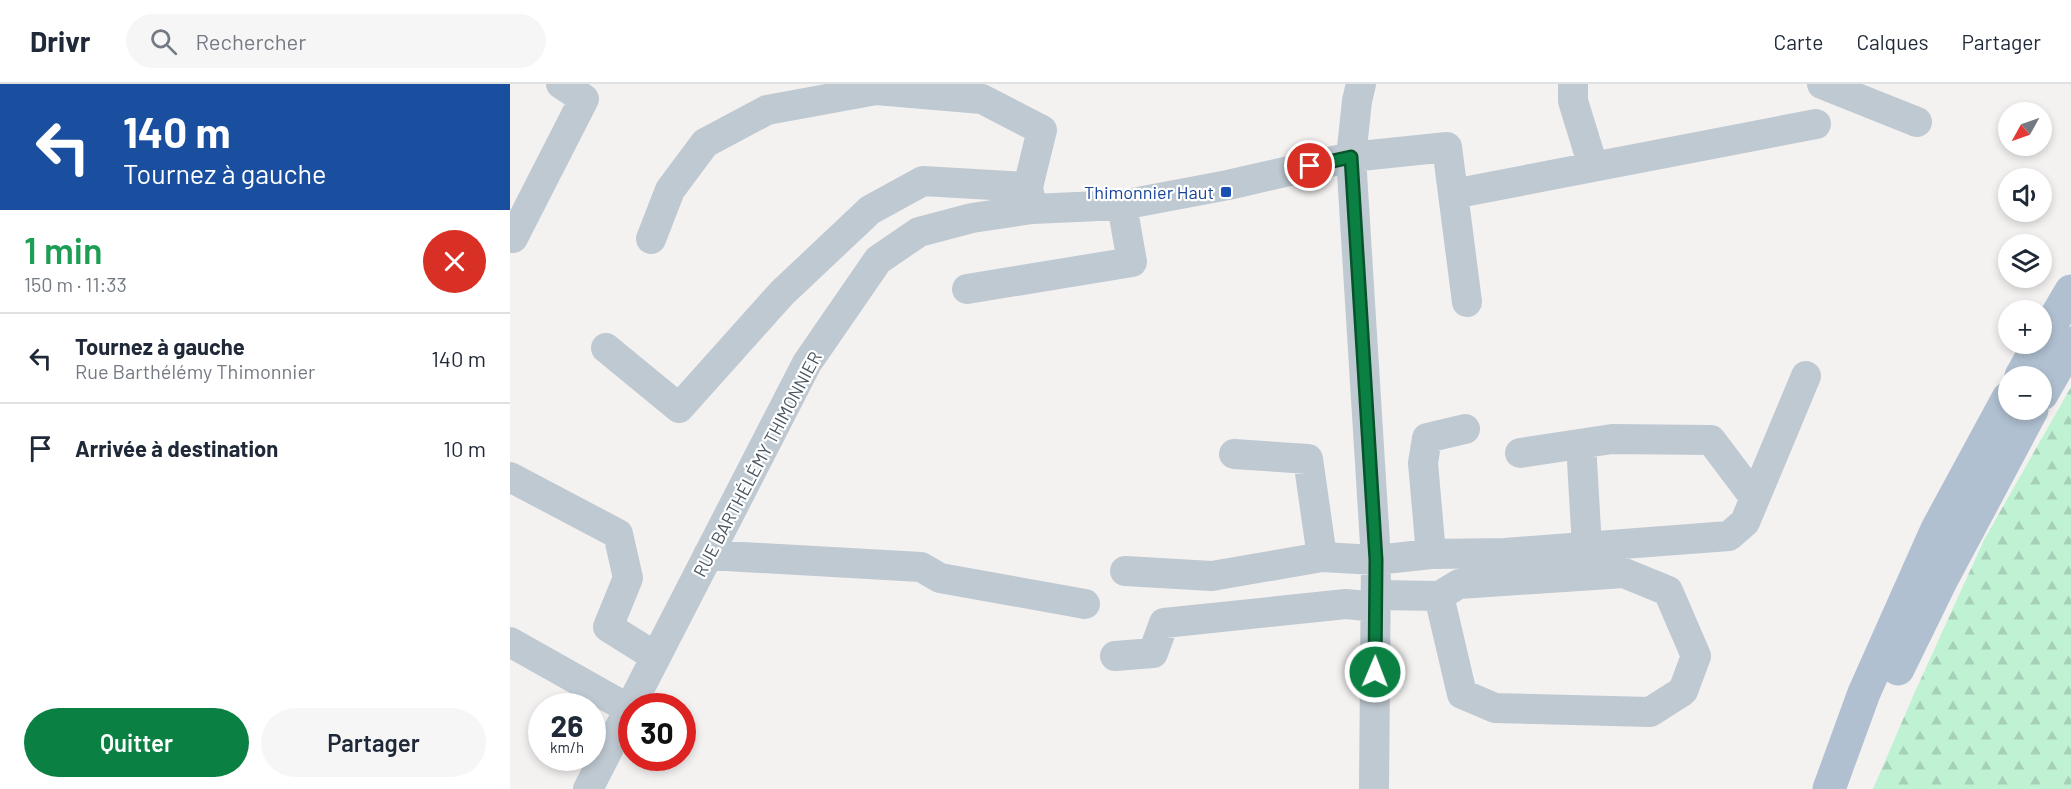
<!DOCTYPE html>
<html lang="fr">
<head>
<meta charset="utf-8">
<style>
  body { margin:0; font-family:Barlow,sans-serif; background:#f6f6f7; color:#1f2937; height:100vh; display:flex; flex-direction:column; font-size:22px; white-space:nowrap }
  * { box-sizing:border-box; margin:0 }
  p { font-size:20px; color:#747a83 }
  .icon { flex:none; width:33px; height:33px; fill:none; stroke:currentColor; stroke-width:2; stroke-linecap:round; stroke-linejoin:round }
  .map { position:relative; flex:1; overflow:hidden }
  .sheet { display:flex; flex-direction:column; background:#fff; width:510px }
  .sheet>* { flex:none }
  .top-card { background:#1a4fa0; color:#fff; overflow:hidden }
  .needle { width:39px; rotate:230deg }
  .tools { position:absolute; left:1488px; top:18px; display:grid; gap:12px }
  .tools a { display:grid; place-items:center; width:54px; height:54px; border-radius:50%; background:#fff; box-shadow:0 3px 9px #0003; font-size:30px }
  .speed { position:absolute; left:18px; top:609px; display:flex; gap:12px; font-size:30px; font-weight:700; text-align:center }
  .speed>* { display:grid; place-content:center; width:78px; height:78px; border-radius:50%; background:#fff; box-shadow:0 3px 9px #0003; line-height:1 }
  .speed small { font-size:15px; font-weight:400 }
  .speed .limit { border:9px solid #d22; background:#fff; color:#111 }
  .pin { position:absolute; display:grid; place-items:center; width:51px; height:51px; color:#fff; margin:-26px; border:3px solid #fff; border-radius:50%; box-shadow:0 2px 6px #0007 }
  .me { position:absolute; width:66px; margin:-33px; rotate:1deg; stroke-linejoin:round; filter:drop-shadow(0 0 4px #0008) }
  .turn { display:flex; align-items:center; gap:21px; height:126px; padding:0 24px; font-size:27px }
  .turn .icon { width:78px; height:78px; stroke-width:2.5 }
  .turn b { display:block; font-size:42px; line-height:51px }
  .round { display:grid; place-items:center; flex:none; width:63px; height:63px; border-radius:32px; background:#f6f6f7 }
  .overview { display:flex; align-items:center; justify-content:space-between; height:102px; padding:0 24px }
  h1 { font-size:36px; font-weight:600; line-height:45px; color:#1e9e55 }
  .action { display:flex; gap:12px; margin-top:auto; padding:12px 24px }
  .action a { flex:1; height:69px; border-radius:36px; background:#0b8043; color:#fff; font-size:24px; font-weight:600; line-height:69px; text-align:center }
  .action a+a { background:#f6f6f7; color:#1f2937 }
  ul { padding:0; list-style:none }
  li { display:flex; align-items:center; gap:18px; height:90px; padding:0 24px; border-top:2px solid #e0e1e3 }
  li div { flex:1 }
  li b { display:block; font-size:22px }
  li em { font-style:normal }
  header { display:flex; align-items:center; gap:36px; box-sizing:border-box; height:84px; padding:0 30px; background:#fff; border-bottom:2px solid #e0e1e3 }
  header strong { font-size:28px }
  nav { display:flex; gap:33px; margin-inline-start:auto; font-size:21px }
  .search { width:420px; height:54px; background:#f6f6f7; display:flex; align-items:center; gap:15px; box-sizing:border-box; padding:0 21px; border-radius:33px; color:#747a83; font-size:22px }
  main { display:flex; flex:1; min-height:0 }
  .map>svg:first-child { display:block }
  .forest { fill:url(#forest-firs) }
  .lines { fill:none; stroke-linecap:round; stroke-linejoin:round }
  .minor { stroke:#bfc9d1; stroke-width:30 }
  .major { stroke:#b0c0d1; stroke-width:33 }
  .route-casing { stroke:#07532c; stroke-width:15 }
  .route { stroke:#0b8043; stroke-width:10 }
  .transit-dot { fill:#1a4fb4; stroke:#fff; stroke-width:2 }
  .labels { text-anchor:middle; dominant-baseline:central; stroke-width:4.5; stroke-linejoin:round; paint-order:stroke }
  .transit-label { font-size:18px; fill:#164399; stroke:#fff; text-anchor:end }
  .street-label { font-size:18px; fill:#485460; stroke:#fff }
</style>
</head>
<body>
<header>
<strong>Drivr</strong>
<div class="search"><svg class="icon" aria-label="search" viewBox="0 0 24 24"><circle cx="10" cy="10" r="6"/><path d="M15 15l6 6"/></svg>Rechercher</div>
<nav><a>Carte</a><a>Calques</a><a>Partager</a></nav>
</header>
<main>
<section class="sheet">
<div class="top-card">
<div class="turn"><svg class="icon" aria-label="left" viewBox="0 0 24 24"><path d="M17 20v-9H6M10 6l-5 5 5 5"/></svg><div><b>140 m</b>Tournez à gauche</div></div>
</div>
<div class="overview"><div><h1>1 min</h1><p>150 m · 11:33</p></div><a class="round" style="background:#d93025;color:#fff"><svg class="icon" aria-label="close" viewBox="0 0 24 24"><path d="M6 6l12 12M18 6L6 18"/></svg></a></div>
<ul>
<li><svg class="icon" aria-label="left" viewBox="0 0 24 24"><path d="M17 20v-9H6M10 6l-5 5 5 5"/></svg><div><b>Tournez à gauche</b><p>Rue Barthélémy Thimonnier</p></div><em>140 m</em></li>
<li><svg class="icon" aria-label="arrive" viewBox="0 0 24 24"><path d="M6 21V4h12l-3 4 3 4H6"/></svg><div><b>Arrivée à destination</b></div><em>10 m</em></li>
</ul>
<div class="action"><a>Quitter</a><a>Partager</a></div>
</section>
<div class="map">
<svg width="1561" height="705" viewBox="0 0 1561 705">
  <defs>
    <pattern id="forest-firs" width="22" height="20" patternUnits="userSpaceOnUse" patternTransform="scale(1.5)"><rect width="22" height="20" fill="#bff2d3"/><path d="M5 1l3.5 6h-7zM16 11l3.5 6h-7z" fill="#a6d1b8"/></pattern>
  </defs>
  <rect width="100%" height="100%" fill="#f4f1f1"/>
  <path class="forest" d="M1561,303v402h-198l41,-95 70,-154z"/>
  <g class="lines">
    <path class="minor" d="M851,0l-4,17 -6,56 25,403 -2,229
      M1063,0v17l20,65
      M1312,0l95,38
      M943,110l363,-70
      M3,154l71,-139 -23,-15
      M141,155l19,-49 35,-47 62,-33 109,-20 106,9 60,31 -14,57
      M457,205l165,-27 -10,-57
      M96,264l73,60 103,-115 88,-83 53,-29 105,6 4,22
      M1071,360l6,103
      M1010,369l92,-14 99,1 43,57
      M724,370l74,5 14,98 54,3 55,-6 -8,-91 4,-25 38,-9
      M0,393l108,57 10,44 -20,49 48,30
      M921,470l74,-1 224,-17 16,-14 61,-146
      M198,471l213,12 19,11 145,26
      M615,487l87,5 110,-19
      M866,511l63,1 23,98 33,14 155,4 33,-21 13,-35 -28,-65 -44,-18 -165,11 -20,12
      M0,558l119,67
      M605,572l38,-3 11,-30 182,-19 30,3
      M78,705l219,-426 71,-103 41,-28 53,-14 60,-9 90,-4 106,-20 123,-28 96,-10 20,155"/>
    <path class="major" d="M1532,256l29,-49
      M1511,292l18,-32
      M1532,310l29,-51
      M1388,585l43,-88 91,-171
      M1319,705l35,-96 73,-164 71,-131"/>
  </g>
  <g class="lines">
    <g class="route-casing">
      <path id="route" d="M800,82l41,-9 25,403 -1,112"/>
    </g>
    <use href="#route" class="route"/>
  </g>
  <rect class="transit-dot" x="710" y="102" width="12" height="12" rx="3"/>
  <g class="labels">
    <g class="transit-label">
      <text x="704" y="108">Thimonnier Haut</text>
    </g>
    <g class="street-label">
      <text transform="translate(247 380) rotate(-62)">RUE BARTHÉLÉMY THIMONNIER</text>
    </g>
  </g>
</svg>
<div class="tools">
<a><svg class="needle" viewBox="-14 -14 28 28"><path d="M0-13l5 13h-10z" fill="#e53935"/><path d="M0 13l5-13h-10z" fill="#747a83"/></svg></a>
<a><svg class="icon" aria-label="sound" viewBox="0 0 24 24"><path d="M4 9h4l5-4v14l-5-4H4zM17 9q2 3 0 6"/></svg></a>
<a><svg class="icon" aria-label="layers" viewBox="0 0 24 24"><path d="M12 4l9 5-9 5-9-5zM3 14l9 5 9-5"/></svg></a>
<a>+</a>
<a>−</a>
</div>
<div class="speed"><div>26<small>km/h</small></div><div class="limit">30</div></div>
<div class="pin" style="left:800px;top:82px;background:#d93025"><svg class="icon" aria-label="arrive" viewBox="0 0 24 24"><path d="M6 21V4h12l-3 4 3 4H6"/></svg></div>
<svg class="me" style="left:865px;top:588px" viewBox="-20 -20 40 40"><circle r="17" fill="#0b8043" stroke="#fff" stroke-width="3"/><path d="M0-11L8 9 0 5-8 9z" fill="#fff"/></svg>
</div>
</main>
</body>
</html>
